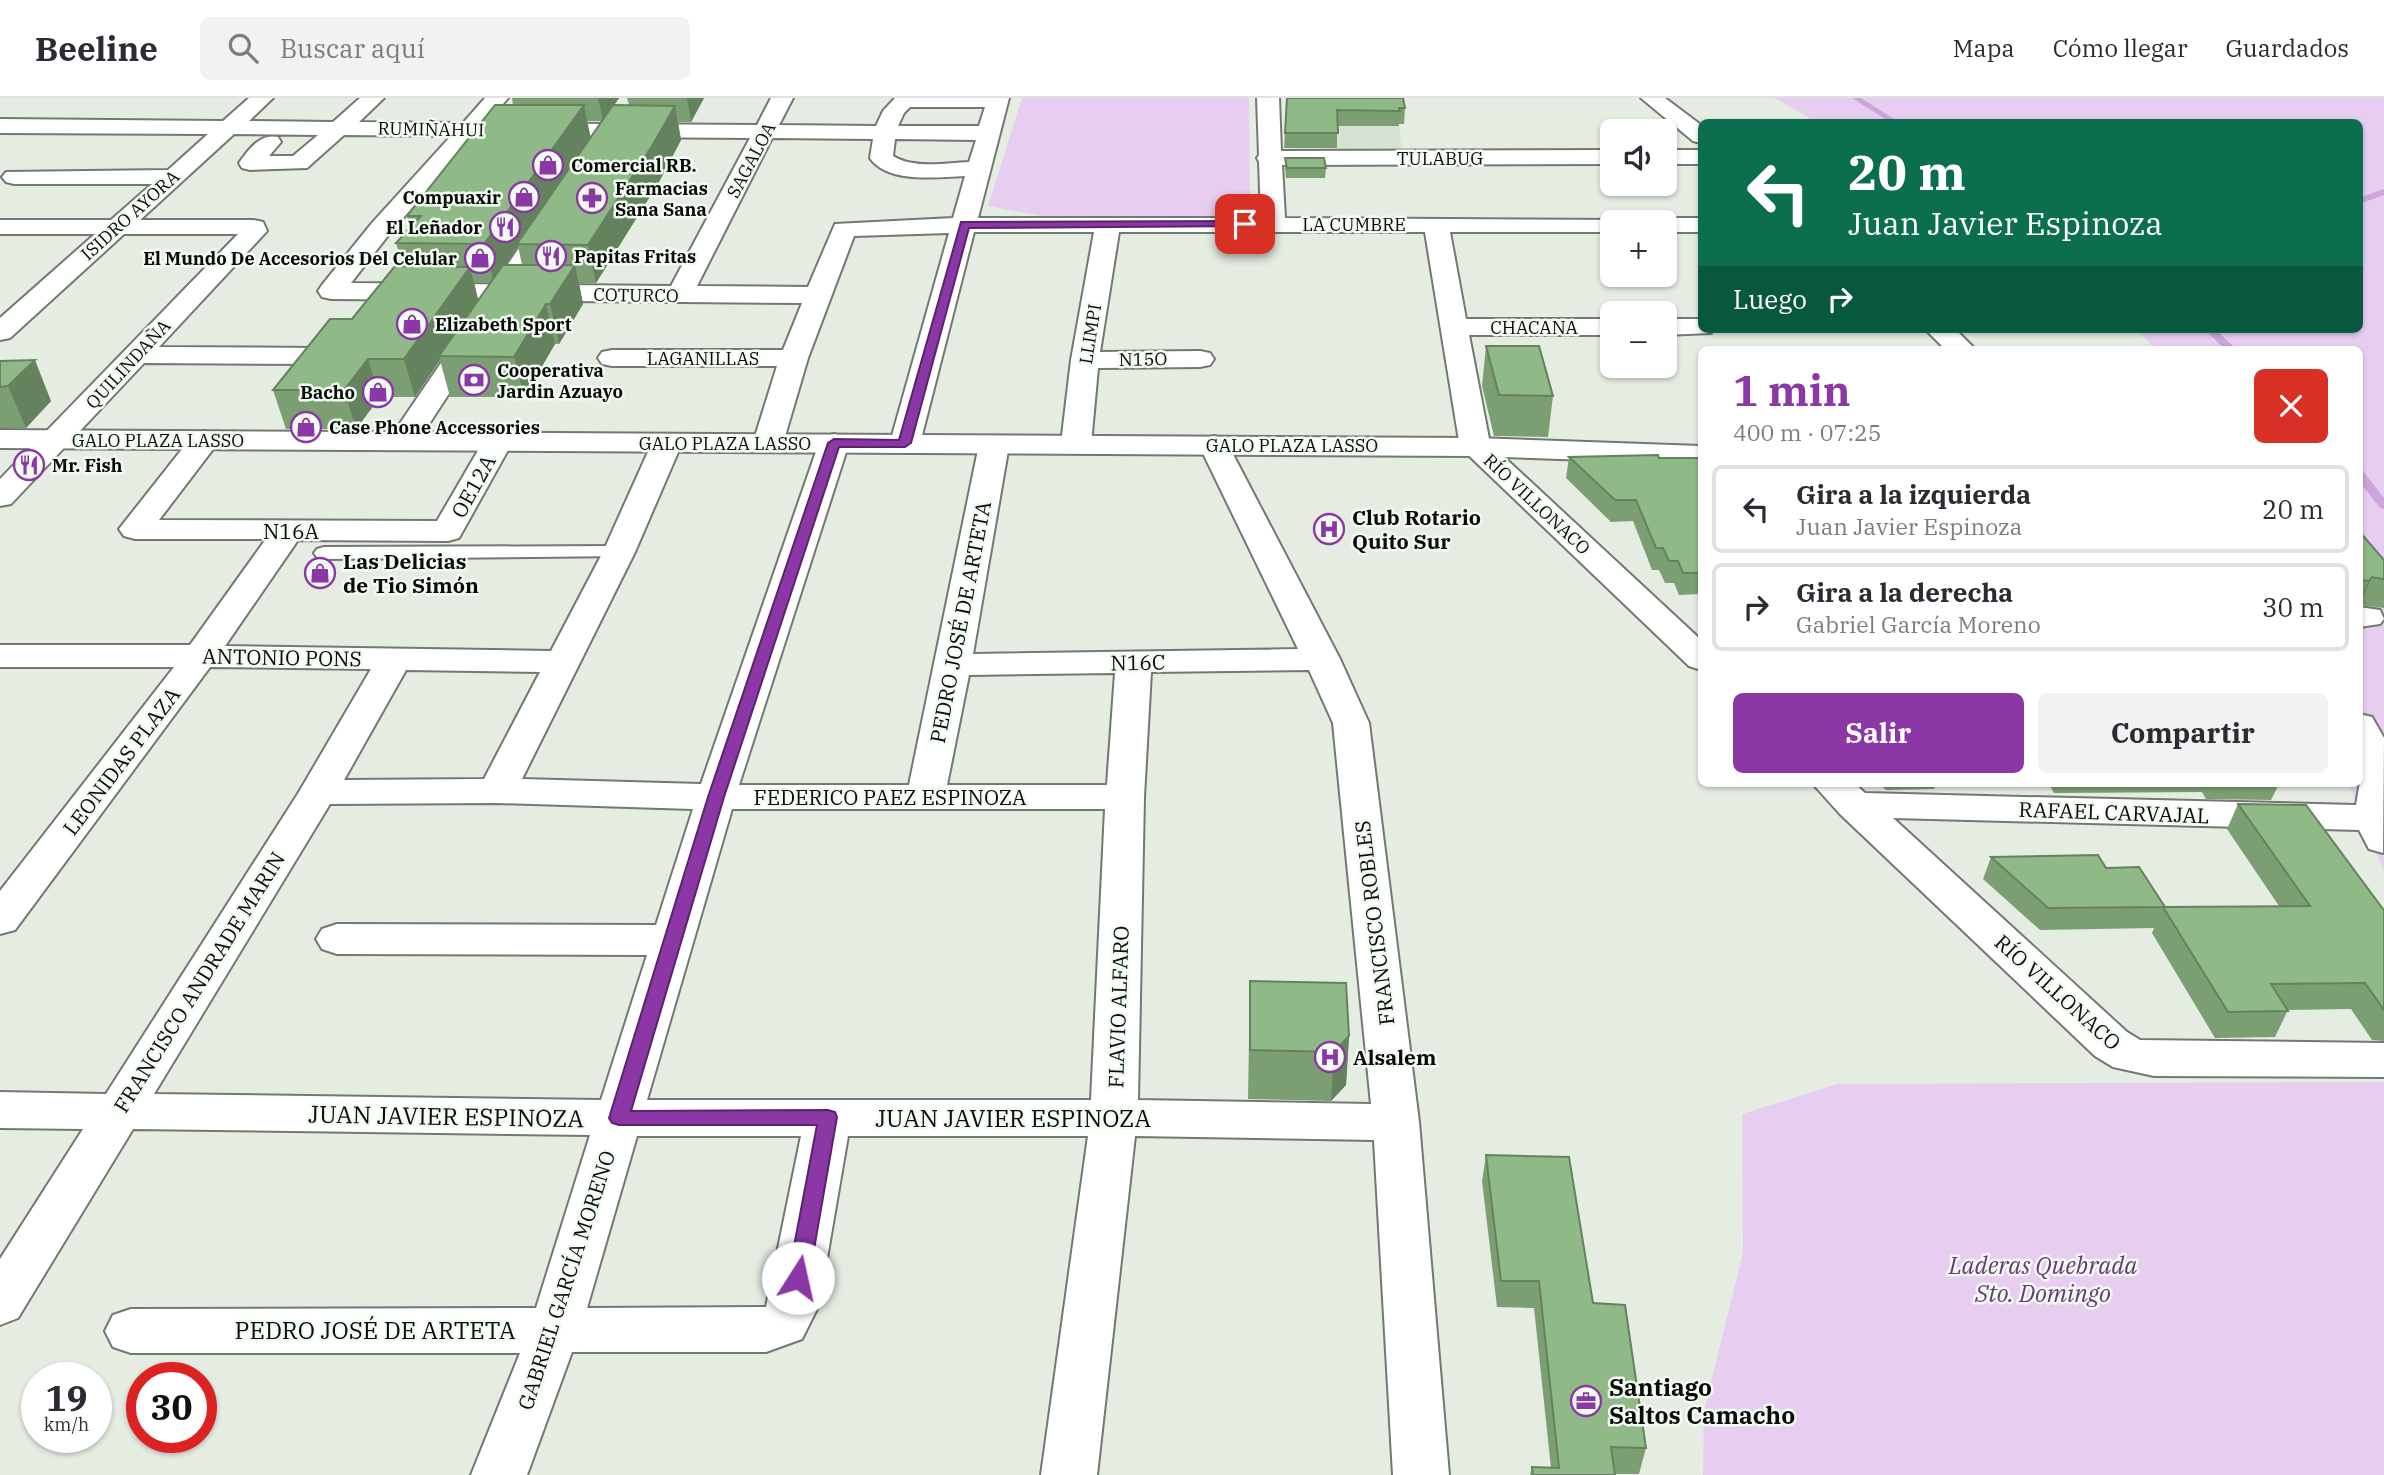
<!DOCTYPE html>
<html lang="es">
<head>
<meta charset="utf-8">
<style>
  body { margin:0; font-family:"IBM Plex Serif",serif; background:#f2f2f3; color:#2b2b33; height:100vh; display:flex; flex-direction:column; font-size:26px; white-space:nowrap }
  * { box-sizing:border-box; margin:0 }
  p { font-size:23px; color:#7c7c81 }
  .icon { flex:none; width:38px; height:38px; fill:none; stroke:currentColor; stroke-width:2; stroke-linecap:round; stroke-linejoin:round }
  .map { position:relative; flex:1; overflow:hidden }
  .panel { position:absolute; left:1698px; top:248px; width:665px; height:441px; display:flex; flex-direction:column; background:#fff; border-radius:10px; box-shadow:0 2px 5px #0004 }
  .panel>* { flex:none }
  .banner { position:absolute; left:1698px; top:21px; width:665px; height:214px; border-radius:10px; box-shadow:0 2px 5px #0004; background:#0b6e4f; color:#fff; overflow:hidden }
  .buttons { position:absolute; left:1600px; top:21px; display:grid; gap:14px }
  .buttons a { display:grid; place-items:center; width:77px; height:77px; border-radius:10px; background:#fff; box-shadow:0 2px 5px #0004; font-size:35px }
  .speed { position:absolute; left:21px; top:1264px; display:flex; gap:14px; font-size:35px; font-weight:700; text-align:center }
  .speed>* { display:grid; place-content:center; width:91px; height:91px; border-radius:50%; background:#fff; box-shadow:0 2px 5px #0004; line-height:1 }
  .speed small { font-size:18px; font-weight:400 }
  .speed .limit { border:10px solid #d22; background:#fff; color:#111 }
  .pin { position:absolute; display:grid; place-items:center; width:60px; height:60px; color:#fff; margin:-30px; border-radius:14px; box-shadow:0 4px 10px #0006 }
  .me { position:absolute; width:77px; margin:-38px; rotate:10deg; stroke-linejoin:round; filter:drop-shadow(0 0 5px #0008) }
  .turn { display:flex; align-items:center; gap:24px; height:147px; padding:0 35px; font-size:32px }
  .turn .icon { width:91px; height:91px; stroke-width:2.5 }
  .turn b { display:block; font-size:49px; line-height:60px }
  .then { display:flex; align-items:center; height:66px; padding:0 35px; background:#0003; gap:14px; font-size:26px }
  .round { display:grid; place-items:center; flex:none; width:74px; height:74px; border-radius:10px; background:#f2f2f3 }
  .headline { display:flex; align-items:center; justify-content:space-between; height:119px; padding:0 35px }
  h1 { font-size:42px; font-weight:700; line-height:52px; color:#8b37a6 }
  .primary-button { display:flex; gap:14px; margin-top:auto; padding:14px 35px }
  .primary-button a { flex:1; height:80px; border-radius:10px; background:#8b37a6; color:#fff; font-size:28px; font-weight:700; line-height:80px; text-align:center }
  .primary-button a+a { background:#f2f2f3; color:#2b2b33 }
  ul { padding:0; list-style:none }
  li { display:flex; align-items:center; gap:21px; height:88px; margin:0 14px 10px; padding:0 21px; border:4px solid #e1e1e2; border-radius:10px }
  li div { flex:1 }
  li b { display:block; font-size:26px }
  li em { font-style:normal }
  header { display:flex; align-items:center; gap:42px; box-sizing:border-box; height:98px; padding:0 35px; background:#fff; border-bottom:2px solid #e1e1e2 }
  header strong { font-size:33px }
  nav { display:flex; gap:38px; margin-inline-start:auto; font-size:24px }
  .search { width:490px; height:63px; background:#f2f2f3; display:flex; align-items:center; gap:18px; box-sizing:border-box; padding:0 24px; border-radius:10px; color:#7c7c81; font-size:26px }
  .map>svg:first-child { display:block }
  .built { fill:#d6e3d2 }
  .green { fill:#e7cef1 }
  .lines { fill:none; stroke-linecap:round; stroke-linejoin:round }
  .stream { fill:#cca6db; fill-rule:evenodd }
  .service-casing { stroke:#717970; stroke-width:4 }
  .minor-casing { stroke:#717970; stroke-width:4 }
  .tertiary-casing { stroke:#717970; stroke-width:4 }
  .secondary-casing { stroke:#717970; stroke-width:4 }
  .service { fill:#fff; fill-rule:evenodd }
  .minor { fill:#fff; fill-rule:evenodd }
  .tertiary { fill:#fff; fill-rule:evenodd }
  .secondary { fill:#fff; fill-rule:evenodd }
  .wall { fill:#7b9f73; fill-rule:evenodd }
  .shaded-wall { fill:#64825e }
  .building { fill:#8fb986; stroke:#64825e; stroke-width:2 }
  .route { fill:#8b37a6; stroke:#5a246c; stroke-width:2 }
  .labels { text-anchor:middle; dominant-baseline:central; stroke-width:5; stroke-linejoin:round; paint-order:stroke }
  .far-street-label { font-size:18px; fill:#0a0c09; stroke:#f2fbf1 }
  .far-poi-label { font-size:18px; font-weight:bold; fill:#0a0c09; stroke:#f2fbf1; text-anchor:start }
  .street-label { font-size:21px; fill:#0a0c09; stroke:#f2fbf1 }
  .poi-label { font-size:21px; font-weight:bold; fill:#0a0c09; stroke:#f2fbf1; text-anchor:start }
  .near-street-label { font-size:24px; fill:#0a0c09; stroke:#f2fbf1 }
  .near-park-label { font-size:24px; font-style:italic; fill:#673777; stroke:#f2fbf1 }
  .near-poi-label { font-size:24px; font-weight:bold; fill:#0a0c09; stroke:#f2fbf1; text-anchor:start }
</style>
</head>
<body>
<header>
<strong>Beeline</strong>
<div class="search"><svg class="icon" aria-label="search" viewBox="0 0 24 24"><circle cx="10" cy="10" r="6"/><path d="M15 15l6 6"/></svg>Buscar aquí</div>
<nav><a>Mapa</a><a>Cómo llegar</a><a>Guardados</a></nav>
</header>
<div class="map">
<svg width="2384" height="1377" viewBox="0 0 2384 1377">
  <rect width="100%" height="100%" fill="#e5ede3"/>
  <path class="built" d="M1329,28h70l3,28 -73,-3z"/>
  <path class="green" d="M1022,0h227l1,121 -198,-1 -64,-12z
    M1775,0h609v774l-35,-88h10v-434h-202l-22,-21h224v-207h-543z
    M2384,984v393h-681l1,-64 39,-159 -1,-138 95,-30z"/>
  <g class="lines">
    <path class="stream" d="M1852,0h9l38,24h-9z
      M2384,91v6l-25,9v-6z
      M2204,231h11l22,21h-11z
      M2359,372l4,1 21,27v11l-4,-1 -21,-27z"/>
    <g class="service-casing">
      <path id="service" d="M619,448l7,2 3,4 -3,4 -302,3 -7,-2 -3,-4 3,-4 7,-2z"/>
    </g>
    <g class="minor-casing">
      <path id="minor" d="M249,0h24l-24,23 84,1 27,-24h24l-25,24 104,1 22,-25h23l-21,25 270,2 14,-27h22l-14,27 97,1 7,-15 12,-13h114l-31,120h283l-2,-56 -2,-4 2,-3 -2,-57h22l2,53 331,-1v14l-330,1 3,53 336,2 1,2h-10v10h-162l16,87h146v16h-143l21,109 211,196v30l-12,-4 -229,-219 -35,-215h-306l-19,120 100,-1 10,2 4,6 -4,6 -10,2 -102,1 -7,76 -4,6 -11,3 -11,-3 -4,-6 10,-84 23,-128h-120l-54,211 -4,6 -11,3 -11,-3 -4,-6 59,-210 -95,3 -46,122 -25,85 -4,6 -11,3 -11,-3 -4,-6 24,-77h-165l-10,-2 -4,-6 4,-6 10,-2h171l19,-47 -471,-4 -9,-2 -4,-6 4,-6 50,-62 79,-87 -107,-1 -37,33 -57,2 -8,-2 -3,-5c9,-13 21,-30 39,-26l3,5 -12,14h24l25,-21 -84,-1 -94,86h114l9,2 4,9 -108,116 160,1 10,2 4,6 -4,6 -10,2 -175,-1 -133,141 -11,2v-27l238,-245h-114l-114,104 -10,2v-22l95,-84h-95v-14h111l41,-36h-138l-8,-2 -4,-5 4,-5 162,-2 40,-36 -208,-1v-14l223,2zM910,9h75l-6,19h-81l6,-13zM475,38l275,2 -79,148 -320,-3 39,-50zM772,40l101,1 -3,19c18,26 68,19 95,18l-12,42 -118,6 -27,63 -111,-1zM895,41l81,1 -7,22c-23,1 -56,7 -76,-6z
        M1664,52h37v14h-37z
        M1664,120h37v14h-37v-10h-10z
        M1664,221h37v10h12l-2,4 -47,2z
        M205,333l11,3 4,6 -61,80 278,1 50,-86 11,-3 11,3 4,6 -54,97 -11,3 -150,-1 -73,106 326,5 52,-99 49,-109 4,-6 11,-3 11,3 4,6 -47,109 -113,227 179,5 118,-341 4,-6 11,-3 11,3 4,6 -110,342h170l70,-340 4,-6 11,-3 11,3 4,6 -36,209 325,-5 -99,-204 4,-6 11,-3 11,3 115,220 29,64 50,399 30,353h-56l-19,-335 -239,-4 -38,339h-56l47,-339h-240l-29,169 -17,34 -36,13h-194l-45,123h-56l49,-122h-389l-18,-6 -8,-16 8,-16 18,-6 405,-1 54,-173 -457,-6 -115,189 -18,7v-66l83,-130 -83,-1v-36l106,2 193,-302 72,-123 -161,-2 -195,263 -15,4v-43l174,-224h-174v-22h190l76,-106h-131l-11,-3 -5,-7 75,-95zM406,572l134,2 -56,107 -140,1zM1309,572l24,53 38,381 -233,-4 6,-303 7,-125zM1115,575l-8,112h-160l22,-110zM497,705l196,6 -37,116 -319,-1 -15,5 -6,10 6,10 15,5 310,1 -46,145 -447,-6 176,-290zM732,711h373l-14,291h-444zM637,1038h164l-35,171 -179,1z
        M2359,509l21,3 4,9 -4,5 -21,3z
        M2359,616l13,3 12,21 -1,115 -14,-4 -10,-19 -466,-12 234,214 13,8 244,3v34l-230,-1 -41,-9 -18,-11 -255,-242 -27,-30h42l10,9 491,12 6,-35 -3,-6z"/>
    </g>
    <g class="tertiary-casing">
      <path id="tertiary" d="M1641,0h24l36,27v18l-8,-2z
        M1925,231h30l21,21h-30z
        M0,332l1475,8 226,8v18l-226,-8 -1475,-8z"/>
    </g>
    <g class="secondary-casing">
      <path id="secondary" d="M551,114l9,2 3,5 -145,222 -4,6 -11,3 -11,-3 -4,-6 154,-227z"/>
    </g>
    <use href="#service" class="service"/>
    <use href="#minor" class="minor"/>
    <use href="#tertiary" class="tertiary"/>
    <use href="#secondary" class="secondary"/>
  </g>
  <path class="wall" d="M512,0h107l-5,7h15l-2,-7h77l-13,24h-13l3,18 -22,42 -63,101h-17l4,21 -24,40h-4l-31,53h-74l-10,-37 -25,37h-35l-24,32h-70l-13,-39 79,-71 51,-53 -7,-23 14,-15 -3,-12 106,-111zM587,23h15l-12,17zM518,148l4,19h-17zM474,184h17l-13,18z
    M1287,0l118,10 -1,16h-5v2h-62v22h-53z
    M1285,60l41,10 -1,10h-39l-1,-10z
    M1486,248l67,50 -5,41 -54,-1 -12,-50z
    M0,263l51,40 -25,27h-26z
    M1569,359l132,1v136l-22,1 -5,-12h-9l-6,-13h-7l-19,-49 -22,1 -45,-44z
    M2359,433l25,29v48l-25,-3z
    M1879,686h57l-2,5 -48,1z
    M2049,686h230l-8,16 -65,-1 -4,-7 -148,1z
    M2238,706l146,105v132l-12,-1 -21,-31 -63,1 -13,27 -60,1 -63,-105 2,-5 -114,2 -57,-51 8,-22 115,11 59,39 114,-1 -52,-77z
    M1250,883l99,55 -3,49 -15,16 -83,-2z
    M1486,1057l107,148 53,145 -7,26h-24v1h-85l2,-8 19,1 -17,-160 -37,-1 -15,-126z"/>
  <path class="shaded-wall" d="M598,0h21l-16,23z
    M687,0h17l-13,24z
    M584,7l7,34 -74,105 1,2 -24,36 -10,-38z
    M675,8l6,34 -22,42 -63,101 -8,-38z
    M575,167l8,39 -24,40 -9,-40z
    M470,169l9,36 -40,53 1,4 -25,37 -11,-38z
    M546,206l9,40 -31,53 -10,-40z
    M368,261l12,38 -24,32 -12,-39z
    M35,262l16,41 -25,27 -18,-42z
    M2372,479l-13,28v-3l10,-21z
    M1349,938l-3,49 -15,16 3,-49z"/>
  <path class="building" d="M1287,0h116l2,10h-6l1,3 -63,-1 1,23h-53z
    M495,7h89l-100,139 -88,-1 25,-27h-14z
    M613,7l62,1 -23,40 -64,99 -71,-1z
    M1285,60h39l2,10h-39z
    M503,167h72l-25,39h-4l-32,53 -75,-1z
    M395,168l75,1 -66,92h-36l-24,31h-71l57,-71h22z
    M1486,248h53l14,50 -54,-1z
    M35,262l-27,26 -8,1v-26z
    M1658,357l1,3h42v115h-18l-5,-12h-9l-6,-13h-7l-20,-48h-21l-46,-43z
    M2359,433l25,29v19l-12,-2 -3,4 -10,-1z
    M2238,706l68,1 77,104h1v101l-19,-27 -94,1 17,27 -60,1 -65,-105 147,-1z
    M2098,757l8,13 33,-1 26,40 -117,1 -57,-51z
    M1250,883l96,2 3,53 -15,16 -84,-2z
    M1486,1057l83,2 24,146 32,2 21,143 -35,-1 4,28h-82l-1,-8 27,1 -20,-187h-38z"/>
  <path class="route" d="M1245,123l4,1v4l-280,2 -58,215 -6,4h-66l-115,350 -93,314 197,-1 7,2 2,5 -28,161 -3,6 -8,3 -7,-3 -3,-6 29,-153h-198l-7,-2 -3,-5 99,-321 120,-354 6,-4 65,1 62,-218z"/>
  <defs>
    <g id="shop-ring" transform="scale(1.575)"><circle r="9.5" fill="#f2fbf1" stroke="#8b37a6" stroke-width="1.5"/><path d="M-5-2.5h2.3a2.7 3.5 0 0 1 5.4 0H5L5.5 6h-11ZM-1.5-2.5h3a1.5 2.3 0 0 0-3 0Z" fill="#8b37a6"/></g>
    <g id="pharmacy-ring" transform="scale(1.575)"><circle r="9.5" fill="#f2fbf1" stroke="#8b37a6" stroke-width="1.5"/><path d="M-2-6h4v4h4v4h-4v4h-4v-4h-4v-4h4Z" fill="#8b37a6"/></g>
    <g id="restaurant-ring" transform="scale(1.575)"><circle r="9.5" fill="#f2fbf1" stroke="#8b37a6" stroke-width="1.5"/><path d="M-5-6h1v4h1v-4h1v4h1v-4h1v5L-1.5 .5V6h-2V.5L-5-1ZM5-6V6H3V1.5H1.5Q1.5-4 5-6Z" fill="#8b37a6"/></g>
    <g id="bank-ring" transform="scale(1.575)"><circle r="9.5" fill="#f2fbf1" stroke="#8b37a6" stroke-width="1.5"/><path d="M-6-4H6V4H-6ZM0-2.3a2.3 2.3 0 1 0 0 4.6a2.3 2.3 0 1 0 0-4.6Z" fill="#8b37a6"/></g>
    <g id="hospital-ring" transform="scale(1.575)"><circle r="9.5" fill="#f2fbf1" stroke="#8b37a6" stroke-width="1.5"/><path d="M-5-5h3v3.5h4V-5h3V5h-3V1.5h-4V5h-3Z" fill="#8b37a6"/></g>
    <g id="office-ring" transform="scale(1.575)"><circle r="9.5" fill="#f2fbf1" stroke="#8b37a6" stroke-width="1.5"/><path d="M-6-3h4V-5.5h4V-3h4V5H-6ZM-1-4.5V-3h2v-1.5ZM-6 0V1H6V0Z" fill="#8b37a6"/></g>
  </defs>
  <g fill-rule="evenodd">
    <use href="#shop-ring" x="548" y="67"/>
    <use href="#shop-ring" x="524" y="99"/>
    <use href="#pharmacy-ring" x="592" y="100"/>
    <use href="#restaurant-ring" x="505" y="129"/>
    <use href="#restaurant-ring" x="551" y="158"/>
    <use href="#shop-ring" x="480" y="160"/>
    <use href="#shop-ring" x="412" y="226"/>
    <use href="#bank-ring" x="474" y="282"/>
    <use href="#shop-ring" x="378" y="294"/>
    <use href="#shop-ring" x="306" y="329"/>
    <use href="#restaurant-ring" x="29" y="367"/>
    <use href="#hospital-ring" x="1329" y="431"/>
    <use href="#shop-ring" x="320" y="475"/>
    <use href="#hospital-ring" x="1330" y="959"/>
    <use href="#office-ring" x="1586" y="1303"/>
  </g>
  <g class="labels">
    <g class="far-street-label">
      <text transform="translate(431 31) rotate(1)">RUMIÑAHUI</text>
      <text x="1440" y="60">TULABUG</text>
      <text transform="translate(751 62) rotate(-62)">SAGALOA</text>
      <text transform="translate(130 117) rotate(-42)">ISIDRO AYORA</text>
      <text x="1354" y="126">LA CUMBRE</text>
      <text transform="translate(636 197) rotate(1)">COTURCO</text>
      <text x="1534" y="229">CHACANA</text>
      <text transform="translate(1090 236) rotate(-81)">LLIMPI</text>
      <text x="703" y="260">LAGANILLAS</text>
      <text transform="translate(1143 261) rotate(-1)">N15O</text>
      <text transform="translate(128 266) rotate(-47)">QUILINDAÑA</text>
      <text x="158" y="342">GALO PLAZA LASSO</text>
      <text x="725" y="345">GALO PLAZA LASSO</text>
      <text x="1292" y="347">GALO PLAZA LASSO</text>
      <text transform="translate(1537 406) rotate(43)">RÍO VILLONACO</text>
    </g>
    <g class="far-poi-label">
      <text x="571" y="67">Comercial RB.</text>
      <text x="615" y="90">Farmacias<tspan x="615" dy="21">Sana Sana</tspan></text>
      <text x="501" y="99" text-anchor="end">Compuaxir</text>
      <text x="482" y="129" text-anchor="end">El Leñador</text>
      <text x="574" y="158">Papitas Fritas</text>
      <text x="457" y="160" text-anchor="end">El Mundo De Accesorios Del Celular</text>
      <text x="435" y="226">Elizabeth Sport</text>
      <text x="497" y="272">Cooperativa<tspan x="497" dy="21">Jardin Azuayo</tspan></text>
      <text x="355" y="294" text-anchor="end">Bacho</text>
      <text x="329" y="329">Case Phone Accessories</text>
      <text x="52" y="367">Mr. Fish</text>
    </g>
    <g class="street-label">
      <text transform="translate(473 388) rotate(-61)">OE12A</text>
      <text x="291" y="433">N16A</text>
      <text transform="translate(960 524) rotate(-79)">PEDRO JOSÉ DE ARTETA</text>
      <text transform="translate(282 559) rotate(1)">ANTONIO PONS</text>
      <text transform="translate(1138 564) rotate(-1)">N16C</text>
      <text transform="translate(121 663) rotate(-53)">LEONIDAS PLAZA</text>
      <text x="890" y="699">FEDERICO PAEZ ESPINOZA</text>
      <text transform="translate(2114 714) rotate(2)">RAFAEL CARVAJAL</text>
      <text transform="translate(1374 825) rotate(-97)">FRANCISCO ROBLES</text>
      <text transform="translate(199 884) rotate(-58)">FRANCISCO ANDRADE MARIN</text>
      <text transform="translate(2058 894) rotate(42)">RÍO VILLONACO</text>
      <text transform="translate(1118 909) rotate(-88)">FLAVIO ALFARO</text>
      <text transform="translate(566 1182) rotate(-72)">GABRIEL GARCÍA MORENO</text>
    </g>
    <g class="poi-label">
      <text x="1352" y="419">Club Rotario<tspan x="1352" dy="24">Quito Sur</tspan></text>
      <text x="343" y="463">Las Delicias<tspan x="343" dy="24">de Tio Simón</tspan></text>
      <text x="1353" y="959">Alsalem</text>
    </g>
    <g class="near-street-label">
      <text transform="translate(446 1018) rotate(1)">JUAN JAVIER ESPINOZA</text>
      <text x="1013" y="1020">JUAN JAVIER ESPINOZA</text>
      <text x="375" y="1232">PEDRO JOSÉ DE ARTETA</text>
    </g>
    <g class="near-park-label">
      <text x="2043" y="1167">Laderas Quebrada<tspan x="2043" dy="28">Sto. Domingo</tspan></text>
    </g>
    <g class="near-poi-label">
      <text x="1609" y="1289">Santiago<tspan x="1609" dy="28">Saltos Camacho</tspan></text>
    </g>
  </g>
</svg>
<div class="buttons">
<a><svg class="icon" aria-label="sound" viewBox="0 0 24 24"><path d="M4 9h4l5-4v14l-5-4H4zM17 9q2 3 0 6"/></svg></a>
<a>+</a>
<a>−</a>
</div>
<div class="speed"><div>19<small>km/h</small></div><div class="limit">30</div></div>
<div class="pin" style="left:1245px;top:126px;background:#d93025"><svg class="icon" aria-label="arrive" viewBox="0 0 24 24"><path d="M6 21V4h12l-3 4 3 4H6"/></svg></div>
<svg class="me" style="left:798px;top:1180px" viewBox="-20 -20 40 40"><circle r="19" fill="#fff"/><path d="M0-13L10 11 0 6-10 11z" fill="#8b37a6"/></svg>
<div class="banner">
<div class="turn"><svg class="icon" aria-label="left" viewBox="0 0 24 24"><path d="M17 20v-9H6M10 6l-5 5 5 5"/></svg><div><b>20 m</b>Juan Javier Espinoza</div></div>
<div class="then">Luego<svg class="icon" aria-label="right" viewBox="0 0 24 24"><path d="M7 20v-9h11M14 6l5 5-5 5"/></svg></div>
</div>
<section class="panel">
<div class="headline"><div><h1>1 min</h1><p>400 m · 07:25</p></div><a class="round" style="background:#d93025;color:#fff"><svg class="icon" aria-label="close" viewBox="0 0 24 24"><path d="M6 6l12 12M18 6L6 18"/></svg></a></div>
<ul>
<li><svg class="icon" aria-label="left" viewBox="0 0 24 24"><path d="M17 20v-9H6M10 6l-5 5 5 5"/></svg><div><b>Gira a la izquierda</b><p>Juan Javier Espinoza</p></div><em>20 m</em></li>
<li><svg class="icon" aria-label="right" viewBox="0 0 24 24"><path d="M7 20v-9h11M14 6l5 5-5 5"/></svg><div><b>Gira a la derecha</b><p>Gabriel García Moreno</p></div><em>30 m</em></li>
</ul>
<div class="primary-button"><a>Salir</a><a>Compartir</a></div>
</section>
</div>
</body>
</html>
